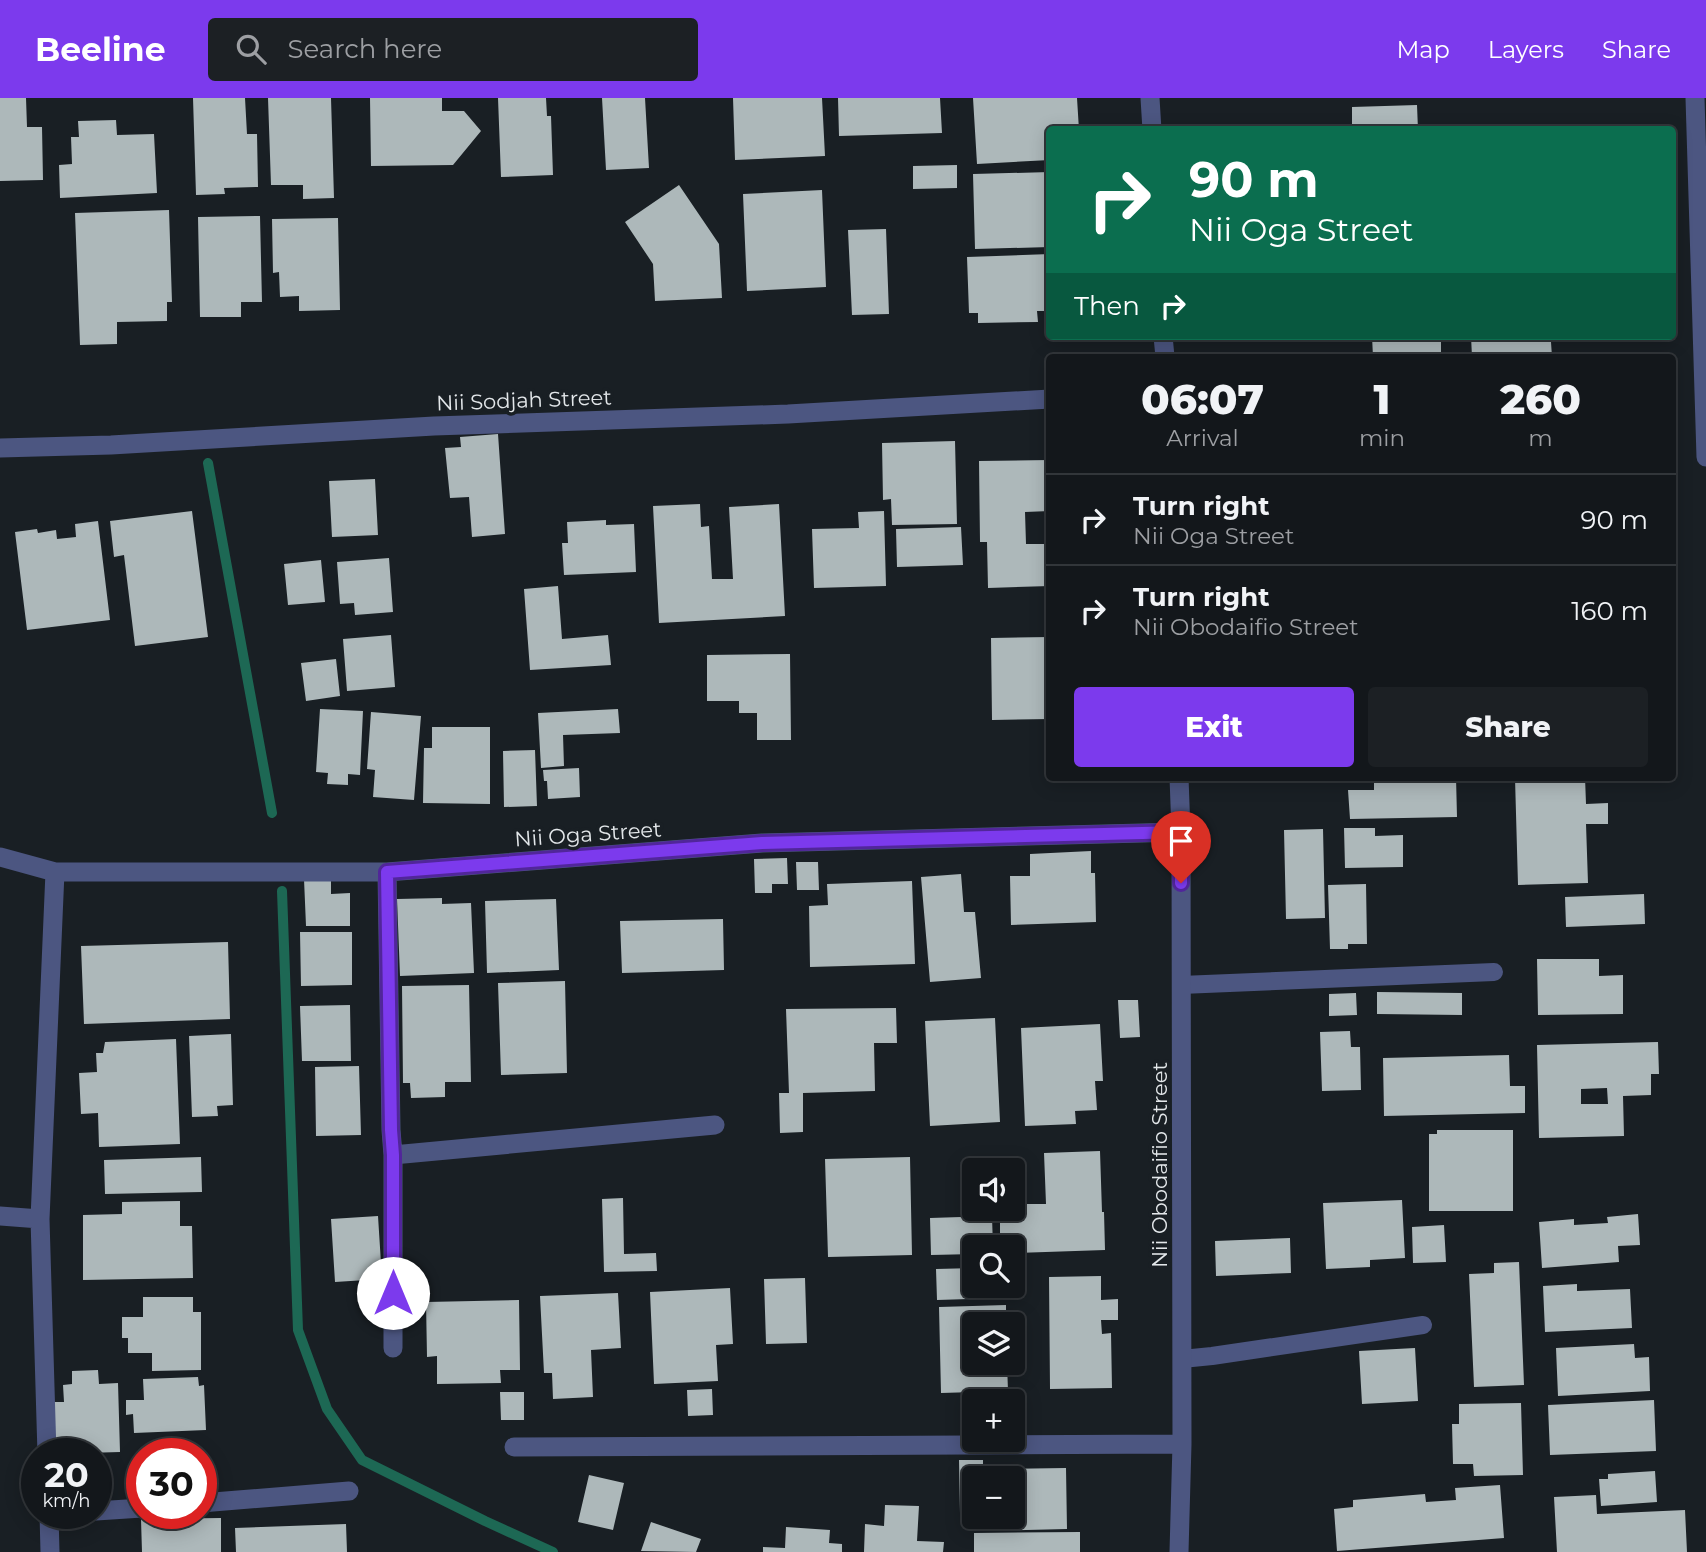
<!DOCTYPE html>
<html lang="en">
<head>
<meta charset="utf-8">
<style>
  body { margin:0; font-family:Montserrat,sans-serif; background:#1c2024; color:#f1f3f6; height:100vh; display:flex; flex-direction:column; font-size:26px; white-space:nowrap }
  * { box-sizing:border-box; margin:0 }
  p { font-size:23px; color:#9d9fa3 }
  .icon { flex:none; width:38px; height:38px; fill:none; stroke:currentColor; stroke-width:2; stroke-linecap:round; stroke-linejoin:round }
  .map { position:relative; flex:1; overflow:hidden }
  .sheet { position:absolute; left:1046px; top:256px; width:630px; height:427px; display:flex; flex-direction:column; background:#13171b; border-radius:7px; box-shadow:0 4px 18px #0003,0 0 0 2px #32363a }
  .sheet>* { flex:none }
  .guide { position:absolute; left:1046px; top:28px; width:630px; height:214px; border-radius:7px; box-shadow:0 4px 18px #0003,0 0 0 2px #32363a; background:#0b6e4f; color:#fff; overflow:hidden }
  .fabs { position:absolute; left:962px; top:1060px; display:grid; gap:14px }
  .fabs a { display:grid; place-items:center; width:63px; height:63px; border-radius:7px; background:#13171b; box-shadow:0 4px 18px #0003,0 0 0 2px #32363a; font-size:35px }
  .speed { position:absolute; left:21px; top:1340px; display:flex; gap:14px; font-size:35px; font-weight:700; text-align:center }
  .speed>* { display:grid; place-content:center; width:91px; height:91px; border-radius:50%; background:#13171b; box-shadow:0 4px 18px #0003,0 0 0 2px #32363a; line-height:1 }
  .speed small { font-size:18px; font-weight:400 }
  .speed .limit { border:10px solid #d22; background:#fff; color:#111 }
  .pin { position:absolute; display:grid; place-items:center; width:60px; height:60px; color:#fff; margin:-72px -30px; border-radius:50% 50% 50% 0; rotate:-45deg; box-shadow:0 0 7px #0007 }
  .pin .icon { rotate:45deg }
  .me { position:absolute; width:77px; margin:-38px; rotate:0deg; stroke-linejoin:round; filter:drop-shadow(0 0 5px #0008) }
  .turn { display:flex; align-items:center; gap:24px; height:147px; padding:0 28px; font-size:32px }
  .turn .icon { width:91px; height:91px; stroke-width:2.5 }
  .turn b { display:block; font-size:49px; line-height:60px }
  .then { display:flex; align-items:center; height:66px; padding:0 28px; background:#0003; gap:14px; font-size:26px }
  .eta { display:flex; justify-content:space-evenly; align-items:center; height:119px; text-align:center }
  .eta b { font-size:42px; font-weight:800; line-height:49px }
  .button { display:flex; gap:14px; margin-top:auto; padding:14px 28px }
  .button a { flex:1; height:80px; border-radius:7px; background:#7c3aed; color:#fff; font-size:28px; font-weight:800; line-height:80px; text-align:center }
  .button a+a { background:#1c2024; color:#f1f3f6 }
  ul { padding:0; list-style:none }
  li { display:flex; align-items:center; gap:21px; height:91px; padding:0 28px; border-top:2px solid #32363a }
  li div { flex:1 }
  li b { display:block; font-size:26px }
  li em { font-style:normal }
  header { display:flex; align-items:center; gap:42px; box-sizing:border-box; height:98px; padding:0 35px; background:#7c3aed; color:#fff }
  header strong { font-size:33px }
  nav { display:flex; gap:38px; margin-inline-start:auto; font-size:24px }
  .search { width:490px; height:63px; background:#1c2024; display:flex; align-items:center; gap:18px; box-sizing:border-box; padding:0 24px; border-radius:7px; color:#9d9fa3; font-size:26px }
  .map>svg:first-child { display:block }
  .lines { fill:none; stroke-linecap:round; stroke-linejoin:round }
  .stream { stroke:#1d6854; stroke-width:10 }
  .building { fill:#adb8ba; fill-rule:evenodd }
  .service { stroke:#4c5681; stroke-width:18 }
  .minor { stroke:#4c5681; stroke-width:19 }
  .route-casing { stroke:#51269a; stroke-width:18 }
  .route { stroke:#7c3aed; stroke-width:12 }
  .labels { text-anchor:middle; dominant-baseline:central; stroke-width:7; stroke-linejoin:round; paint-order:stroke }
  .street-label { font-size:21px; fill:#e3e7ea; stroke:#191f24 }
</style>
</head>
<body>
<header>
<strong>Beeline</strong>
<div class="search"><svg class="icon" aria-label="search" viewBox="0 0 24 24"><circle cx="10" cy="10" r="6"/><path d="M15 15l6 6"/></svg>Search here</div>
<nav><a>Map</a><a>Layers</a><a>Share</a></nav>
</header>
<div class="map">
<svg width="1706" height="1454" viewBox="0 0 1706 1454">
  <rect width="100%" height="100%" fill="#191f24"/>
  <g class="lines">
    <path class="stream" d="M208,365l64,350
      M282,793l16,439 29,79 35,51 123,61 68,31"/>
  </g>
  <path class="building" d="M0,0h26l1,29h15l1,53 -43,1z
    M193,0h52l2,36h10l1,53 -34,1 1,6 -29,1z
    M268,0h63l3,100 -31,1v-14h-32z
    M370,0h72v13h22l17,20 -28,34 -82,1z
    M498,0h48l1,18h4l2,59 -52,2z
    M602,0h43l4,70 -43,2z
    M733,0h89l3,58 -90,4z
    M838,0h102l2,35 -103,3z
    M973,0h104l2,32h-29v30l-73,4z
    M1417,7l1,25h-66v-23z
    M116,22l1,15 37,-1 3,59 -97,5 -1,-33 13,-1 -1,-27h8l-1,-16z
    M957,67v23l-44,1v-23z
    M1050,74v75l-75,2 -2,-75z
    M679,87l40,59 3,54 -67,3 -2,-37 -28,-42z
    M822,92l4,97 -79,4 -4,-97z
    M169,112l3,92h-5v19l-50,1v22l-37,1 -5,-132z
    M260,118l2,86h-21v15h-41l-2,-100z
    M338,120l2,92 -41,1v-15l-19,1 -1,-25 -6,1 -1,-54z
    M886,131l3,85 -37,1 -4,-85z
    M1050,156v57h-13l1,11 -60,1v-10h-9l-2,-56z
    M1098,238h22v5h-22z
    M1372,238h69v21h-68z
    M1471,238h68v6h12l1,15h-80z
    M498,336l7,100 -33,3 -3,-40 -19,1 -5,-50 16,-1 -1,-10z
    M955,343l2,83 -65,1 -1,-26 -8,1 -1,-57z
    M1050,362v51l-25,1 1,32h24v42l-62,2 -1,-46h-7l-1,-81z
    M375,381l3,56 -46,2 -3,-56z
    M700,406l1,23 8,-1 3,53h21l-4,-72 50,-3 6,112 -126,7 -6,-117z
    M192,413l16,126 -73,9 -11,-91 -10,2 -4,-36z
    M884,413l2,75 -72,2 -2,-59 47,-1 -1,-16z
    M606,422v5l28,-1 2,48 -72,3 -2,-32h6l-1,-21z
    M98,423l12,99 -83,10 -12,-98 22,-3 1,4 18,-3 1,9 19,-2 -1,-13z
    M961,429l2,38 -66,2 -1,-38z
    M389,460l4,54 -38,3 -1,-12 -14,1 -3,-42z
    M321,462l4,42 -37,3 -4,-41z
    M558,488l4,53 46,-4 3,30 -81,5 -6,-81z
    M391,537l4,52 -48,4 -4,-52z
    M1050,539v82l-58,1 -1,-82z
    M790,556l1,86h-34v-27h-18v-12h-32v-46z
    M336,561l4,37 -34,5 -5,-38z
    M320,611l43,2 -3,64 -12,-1v11l-21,-1 1,-11 -12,-1z
    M618,611l2,24 -57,2 1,31 -23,2 -3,-55z
    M371,614l50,4 -7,84 -41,-3 2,-27 -8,-1z
    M432,629h58v77l-67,-1 1,-55h8z
    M535,652l2,56 -33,1 -1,-56z
    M579,670l1,29 -32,2 -1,-18h-3l-1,-11z
    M1374,679h82l1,40 -107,2 -2,-29h26z
    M1585,679l1,27 22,-1v21h-22l2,59 -70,2 -3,-107z
    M1344,730h31v8l28,-1v32l-58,1z
    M1323,731l2,89 -39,1 -2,-89z
    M1091,753v22h4l1,49 -85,3 -1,-49h20v-22z
    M787,760l1,26h-16v9h-17l-1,-34z
    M796,764h22l1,28h-22z
    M961,776l3,38h11l6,66 -51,4 -9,-105z
    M331,780v16l19,-1v33h-44l-2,-47z
    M912,783l3,83 -105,3 -1,-61 19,-1 -1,-21z
    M1366,786l1,60h-19v5h-18l-2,-64z
    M1644,796l1,30 -79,3 -1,-30z
    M442,800v6l29,-1 3,70 -74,3 -3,-77z
    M556,801l3,71 -72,3 -2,-72z
    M723,821l1,51 -102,3 -2,-52z
    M300,834h52v53l-51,1z
    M228,844l2,77 -146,5 -3,-78z
    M1537,861h62v17l24,-1v39l-85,1z
    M565,883l2,92 -66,2 -3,-92z
    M469,887l2,97h-26v15l-34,1 -1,-15h-7l-1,-97z
    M1377,894l85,1v22l-85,-1z
    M1356,895l1,22 -28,1v-22z
    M1118,902h20l2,37 -20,1z
    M350,907l1,56h-49l-2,-55z
    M896,910l1,35h-23l1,48 -72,2v39l-23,1 -1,-40h10l-3,-84z
    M995,920l5,104 -70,4 -5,-105z
    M1100,926l3,57h-8l2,29 -22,1 1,13 -51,2 -4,-98z
    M1350,933l1,16h9l1,43 -39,1 -2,-59z
    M231,936l2,71 -16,1 1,10 -26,1 -3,-81z
    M176,941l4,105 -81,3 -1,-34 -17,1 -2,-41 18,-1 -1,-19h7l2,-11z
    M1658,944l1,32h-8v21l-28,1 1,40 -85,2 -2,-93zM1607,990l1,16h-27v-15z
    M1509,957l1,31h15v27l-141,3 -1,-58z
    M359,968l2,69 -45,1 -1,-69z
    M1437,1032h76v81h-84v-77h8z
    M1100,1053l2,61h2l1,38 -92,3v-5h-13v-39h13v-5h33l-2,-51z
    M201,1059l1,35 -97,2 -1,-34z
    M910,1059l2,98 -84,2 -3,-98z
    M1018,1059l1,40h-6v-26h-29v-13z
    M623,1100l1,56 32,-1 1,18 -53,1 -2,-73z
    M1402,1102l3,58 -35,2v7l-44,2 -3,-66z
    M180,1103v25h12l1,52 -110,2v-65l39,-1v-12z
    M1638,1116l2,31 -22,1 1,16 -77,6 -3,-46 35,-3v6l34,-2 -1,-6z
    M378,1118l4,63 -47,3 -4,-63z
    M992,1118l1,32h-18v6l-44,1 -1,-37z
    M1444,1127l2,37 -33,1 -1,-36z
    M1290,1140l1,35 -75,3 -1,-35z
    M1519,1164l5,123 -50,2 -5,-113 25,-1v-10z
    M975,1170v18h25l1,12 -64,2 -1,-31z
    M1101,1178v24l17,-1v21h-17l1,14 9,-1 1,55 -62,1 -1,-112z
    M805,1180l2,65 -41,1 -2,-65z
    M1577,1186v7l53,-2 2,39 -87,4 -2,-46z
    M730,1190l3,56 -17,1 2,36 -64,3 -4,-92z
    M618,1195l3,55 -30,2 2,47 -40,2 -1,-26h-8l-4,-77z
    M143,1199h50v15h8v58l-49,1v-18h-24v-15h-6v-21h21z
    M519,1202l1,70h-20l1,13 -64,1v-28l-10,1 -1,-55z
    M1006,1207v20h-31v38h32l1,28 -67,2 -2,-86z
    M1013,1241h5l1,23 -6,1z
    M1634,1246l1,14 14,-1 1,34 -92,5 -2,-48z
    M1415,1250l3,53 -56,3 -3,-53z
    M98,1272l1,14 19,-1 2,69 -68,2 -1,-52h13l-1,-17 9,-1v-13z
    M198,1279l1,9 5,-1 2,45 -72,3 -1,-19 -7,1v-15h18l-1,-21z
    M712,1291l1,26 -25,1 -1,-26z
    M500,1294h24v28h-23z
    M1654,1302l2,51 -106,4 -2,-50z
    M1521,1305l2,72 -49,1 -1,-12h-20l-1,-40h7v-20z
    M959,1362h24v19h-8v34h-15z
    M1066,1370l1,61 -75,2v-14h21v-38h-22v-10z
    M1655,1373l2,31 -56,4 -2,-27h9v-5z
    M589,1377l35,8 -11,47 -35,-8z
    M1500,1387l4,53 -167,13 -3,-42 19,-2v-7l72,-6 1,8 30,-2 -1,-12z
    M1596,1397l1,19 88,-4 2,42h-130l-3,-55z
    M885,1407l34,1 -2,35 27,1 -1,10h-79l1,-28 19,2z
    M221,1420v34h-79l-1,-33z
    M651,1424l50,17 -5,13 -55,-1z
    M346,1426l1,28h-111l-1,-24z
    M786,1429l44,3 -1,13 13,1v8h-79v-5l22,1z
    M1080,1434v20h-106v-19z"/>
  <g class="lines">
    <path class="service" d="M1181,887l313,-13
      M1182,1261l30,-3 211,-31"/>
    <path class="minor" d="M1150,0l2,32
      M1695,0l11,359
      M1163,238l2,21
      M0,350l111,-3 323,-19 354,-12 262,-15
      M0,759l55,15h332l375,-29 419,-11
      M387,774l4,258 2,25 322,-30
      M0,1118l40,3
      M393,1250v-193
      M514,1349l668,-3
      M47,1356l-7,-235 15,-347
      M201,1405l148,-12
      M96,1413l46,-3
      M49,1416l1,38
      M1179,1454l3,-108 -1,-612 -2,-55"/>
  </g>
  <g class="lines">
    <g class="route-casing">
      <path id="route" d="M393,1195v-138l-2,-25 -4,-258 375,-29 419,-11v51"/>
    </g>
    <use href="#route" class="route"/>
  </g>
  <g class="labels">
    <g class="street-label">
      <text transform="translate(524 302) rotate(-2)">Nii Sodjah Street</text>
      <text transform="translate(588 736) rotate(-4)">Nii Oga Street</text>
      <text transform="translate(1159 1067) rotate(-90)">Nii Obodaifio Street</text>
    </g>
  </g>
</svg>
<div class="fabs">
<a><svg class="icon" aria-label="sound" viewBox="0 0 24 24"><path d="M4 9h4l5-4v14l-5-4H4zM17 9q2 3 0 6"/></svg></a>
<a><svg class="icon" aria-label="search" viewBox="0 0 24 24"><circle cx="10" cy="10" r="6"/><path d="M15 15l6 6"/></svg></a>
<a><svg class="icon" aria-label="layers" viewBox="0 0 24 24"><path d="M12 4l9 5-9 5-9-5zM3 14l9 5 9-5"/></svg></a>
<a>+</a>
<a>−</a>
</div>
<div class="speed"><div>20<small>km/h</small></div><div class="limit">30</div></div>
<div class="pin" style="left:1181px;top:785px;background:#d93025"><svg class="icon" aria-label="arrive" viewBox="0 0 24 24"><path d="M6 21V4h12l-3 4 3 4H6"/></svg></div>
<svg class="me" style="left:393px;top:1195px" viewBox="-20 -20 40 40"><circle r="19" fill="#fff"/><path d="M0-13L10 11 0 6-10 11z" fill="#7c3aed"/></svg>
<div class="guide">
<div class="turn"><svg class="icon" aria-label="right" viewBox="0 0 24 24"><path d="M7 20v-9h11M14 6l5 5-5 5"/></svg><div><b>90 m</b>Nii Oga Street</div></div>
<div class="then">Then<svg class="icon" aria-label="right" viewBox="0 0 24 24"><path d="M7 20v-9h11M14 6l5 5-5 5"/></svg></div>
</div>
<section class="sheet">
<div class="eta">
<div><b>06:07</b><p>Arrival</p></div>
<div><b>1</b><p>min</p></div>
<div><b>260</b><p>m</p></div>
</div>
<ul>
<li><svg class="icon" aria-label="right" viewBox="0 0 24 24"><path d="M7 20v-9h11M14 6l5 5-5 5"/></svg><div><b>Turn right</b><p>Nii Oga Street</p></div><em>90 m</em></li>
<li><svg class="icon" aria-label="right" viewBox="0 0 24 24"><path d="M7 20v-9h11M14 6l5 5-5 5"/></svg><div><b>Turn right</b><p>Nii Obodaifio Street</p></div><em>160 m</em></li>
</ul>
<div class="button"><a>Exit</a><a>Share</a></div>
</section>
</div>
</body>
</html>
